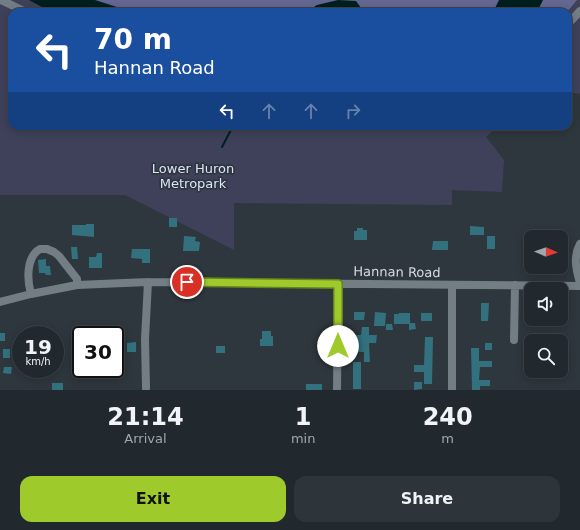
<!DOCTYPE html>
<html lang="en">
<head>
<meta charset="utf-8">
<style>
  body { margin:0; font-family:"DejaVu Sans",sans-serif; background:#2e353a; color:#f1f3f6; height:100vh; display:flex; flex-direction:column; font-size:15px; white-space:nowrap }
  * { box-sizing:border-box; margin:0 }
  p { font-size:13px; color:#a2a6aa }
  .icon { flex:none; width:22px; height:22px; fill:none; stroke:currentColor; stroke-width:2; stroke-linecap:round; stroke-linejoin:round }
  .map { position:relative; height:390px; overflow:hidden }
  .sheet { display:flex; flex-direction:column; background:#22292e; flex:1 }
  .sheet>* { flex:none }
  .banner { position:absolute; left:8px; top:8px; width:564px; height:122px; border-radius:12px; box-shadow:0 2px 10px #0003,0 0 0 1px #3f454a; background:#1a4fa0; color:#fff; overflow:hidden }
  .needle { width:26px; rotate:92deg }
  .tools { position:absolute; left:524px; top:230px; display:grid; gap:8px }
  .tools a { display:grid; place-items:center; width:44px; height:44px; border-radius:8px; background:#22292e; box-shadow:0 2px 10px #0003,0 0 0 1px #3f454a; font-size:20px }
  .speed { position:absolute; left:12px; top:326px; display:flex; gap:8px; font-size:20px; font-weight:700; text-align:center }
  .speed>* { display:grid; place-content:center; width:52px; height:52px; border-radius:50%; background:#22292e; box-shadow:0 2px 10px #0003,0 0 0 1px #3f454a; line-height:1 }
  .speed small { font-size:10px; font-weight:400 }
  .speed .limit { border:2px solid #111; border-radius:6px; background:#fff; color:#111 }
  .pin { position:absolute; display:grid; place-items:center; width:34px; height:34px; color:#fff; margin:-17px; border:2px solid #fff; border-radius:50%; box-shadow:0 1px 4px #0007 }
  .me { position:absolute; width:44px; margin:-22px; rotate:0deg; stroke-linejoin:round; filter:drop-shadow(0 0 3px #0008) }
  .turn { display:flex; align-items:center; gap:14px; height:84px; padding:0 20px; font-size:18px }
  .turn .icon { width:52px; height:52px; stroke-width:2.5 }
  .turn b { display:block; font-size:28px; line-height:34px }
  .lanes { display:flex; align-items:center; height:38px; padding:0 20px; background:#0003; justify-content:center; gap:20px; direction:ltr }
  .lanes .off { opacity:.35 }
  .eta { display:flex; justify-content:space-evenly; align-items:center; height:68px; text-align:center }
  .eta b { font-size:24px; font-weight:800; line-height:28px }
  .action { display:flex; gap:8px; margin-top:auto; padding:8px 20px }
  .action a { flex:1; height:46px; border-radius:12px; background:#9fca2c; color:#111; font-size:16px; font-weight:800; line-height:46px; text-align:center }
  .action a+a { background:#2e353a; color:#f1f3f6 }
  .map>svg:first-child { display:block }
  .green { fill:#3f415a }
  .forest { fill:#646792 }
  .water { fill:#001f1e }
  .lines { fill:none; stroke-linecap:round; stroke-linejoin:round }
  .stream { stroke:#001f1e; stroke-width:2 }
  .building { fill:#33717f }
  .path { stroke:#6b7378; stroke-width:1; stroke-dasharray:1 3; stroke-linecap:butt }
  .minor { stroke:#737d84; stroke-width:8 }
  .route-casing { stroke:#67831d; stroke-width:10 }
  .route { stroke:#9fca2c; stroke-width:7 }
  .labels { text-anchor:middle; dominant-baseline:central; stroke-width:3.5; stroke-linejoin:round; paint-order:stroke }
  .park-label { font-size:13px; fill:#dde1fd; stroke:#2e373d }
  .street-label { font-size:13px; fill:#d5dade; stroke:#2e373d }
</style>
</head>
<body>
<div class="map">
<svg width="580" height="390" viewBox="0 0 580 390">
  <rect width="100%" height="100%" fill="#2e373d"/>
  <path class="green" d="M0,0h580v94l-12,-2v-80h-556v114h486l-12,11 18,23 -2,32 -50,-2v15l-218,-2v47l-109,-55h-125z"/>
  <path class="forest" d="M31,0h546l-10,12h-512z"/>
  <path class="water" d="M29,0h66l25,8 7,4h-76z
    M338,0l18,1 8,11h-58l11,-7z
    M499,0h44l-6,12h-44z"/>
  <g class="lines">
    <path class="stream" d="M222,147l11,-21"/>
  </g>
  <path class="building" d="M169,218h8v9h-8z
    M86,224h8v13l-22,-2v-10h14z
    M470,226l14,1v8h-14z
    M357,228h6v2h4v10h-13v-9h3z
    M184,236l12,1 -1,4 5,1 -1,9h-16z
    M487,236h8v13h-8z
    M433,241h15v9h-16z
    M71,247h6l1,12h-6z
    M132,249h18v14h-8v-4l-11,-1z
    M97,253h5v15h-13v-11h7z
    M46,259v7h4l1,9h-5l-1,-2h-6l-1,-13z
    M481,303h8l-1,18h-7z
    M354,312h11l-1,8h-10z
    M375,312l11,1 -1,13h-11z
    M399,313h11v10h5l1,6 -7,1v-6h-15v-10h5z
    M421,313h11v8h-11z
    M386,324h6l1,6h-7z
    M362,327h7v8h8l-1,8h-7l1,19h-6v-10h-11l1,-17h7z
    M29,329h23v6h-23z
    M262,331h9v5h2v10h-13v-7h2z
    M0,333h5v8h-5z
    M425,337h8l-1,47h-8v-12h-10v-7h10z
    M136,342v10h-9v-9z
    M485,343h7v7h-7z
    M216,346h9v7h-9z
    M471,348h8v13h13v6h-12l-1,13h11v6h-10v4h-8z
    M3,349h7v9h-7z
    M74,350h7v10l-7,-1z
    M353,362h8v27h-8z
    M4,367h8l-1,7 -8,-1z
    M414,382h8v7l-8,1z
    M52,383h11v7h-11z
    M306,384h16v6h-16z"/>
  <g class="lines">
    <path class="path" d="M32,7l10,5
      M554,12l5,-12"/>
    <path class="minor" d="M1,0l25,12
      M568,24l12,-13
      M314,126h45
      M580,244c-7,13 -4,25 0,39
      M31,294c-4,-14 -5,-37 9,-45h7l7,3 5,4 18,23v6
      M0,302l31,-8 46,-9 71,-3 432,4
      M514,340l1,-55
      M146,388l-1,-49 3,-57
      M337,390l1,-106
      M452,390v-105"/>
  </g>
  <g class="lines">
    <g class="route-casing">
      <path id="route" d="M187,282l151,2v62"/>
    </g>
    <use href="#route" class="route"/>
  </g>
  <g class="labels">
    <g class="park-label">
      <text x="193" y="168">Lower Huron<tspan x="193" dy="15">Metropark</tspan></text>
    </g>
    <g class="street-label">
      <text transform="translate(397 272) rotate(1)">Hannan Road</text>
    </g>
  </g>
</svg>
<div class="tools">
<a><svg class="needle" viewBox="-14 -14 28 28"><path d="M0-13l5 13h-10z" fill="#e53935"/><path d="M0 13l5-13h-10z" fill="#a2a6aa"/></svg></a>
<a><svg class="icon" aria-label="sound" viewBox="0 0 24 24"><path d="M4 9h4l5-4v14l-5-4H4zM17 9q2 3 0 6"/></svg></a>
<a><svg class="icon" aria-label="search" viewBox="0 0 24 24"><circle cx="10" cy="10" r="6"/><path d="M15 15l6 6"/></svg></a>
</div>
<div class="speed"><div>19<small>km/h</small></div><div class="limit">30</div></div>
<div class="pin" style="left:187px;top:282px;background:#d93025"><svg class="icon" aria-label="arrive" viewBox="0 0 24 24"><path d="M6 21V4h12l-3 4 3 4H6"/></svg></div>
<svg class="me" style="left:338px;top:346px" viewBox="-20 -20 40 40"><circle r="19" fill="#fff"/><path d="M0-13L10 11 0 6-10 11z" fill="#9fca2c"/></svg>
<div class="banner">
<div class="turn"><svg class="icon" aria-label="left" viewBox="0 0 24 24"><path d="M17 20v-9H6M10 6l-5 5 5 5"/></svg><div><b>70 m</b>Hannan Road</div></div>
<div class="lanes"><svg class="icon" aria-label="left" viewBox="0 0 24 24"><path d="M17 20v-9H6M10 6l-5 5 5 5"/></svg><svg class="icon off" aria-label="ahead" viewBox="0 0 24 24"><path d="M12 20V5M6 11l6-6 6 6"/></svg><svg class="icon off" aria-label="ahead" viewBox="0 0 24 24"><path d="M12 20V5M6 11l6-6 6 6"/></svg><svg class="icon off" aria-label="right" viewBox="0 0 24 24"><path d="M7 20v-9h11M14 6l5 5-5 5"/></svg></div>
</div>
</div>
<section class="sheet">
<div class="eta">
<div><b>21:14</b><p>Arrival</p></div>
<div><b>1</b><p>min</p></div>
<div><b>240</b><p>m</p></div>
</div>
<div class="action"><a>Exit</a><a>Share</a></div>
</section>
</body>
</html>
